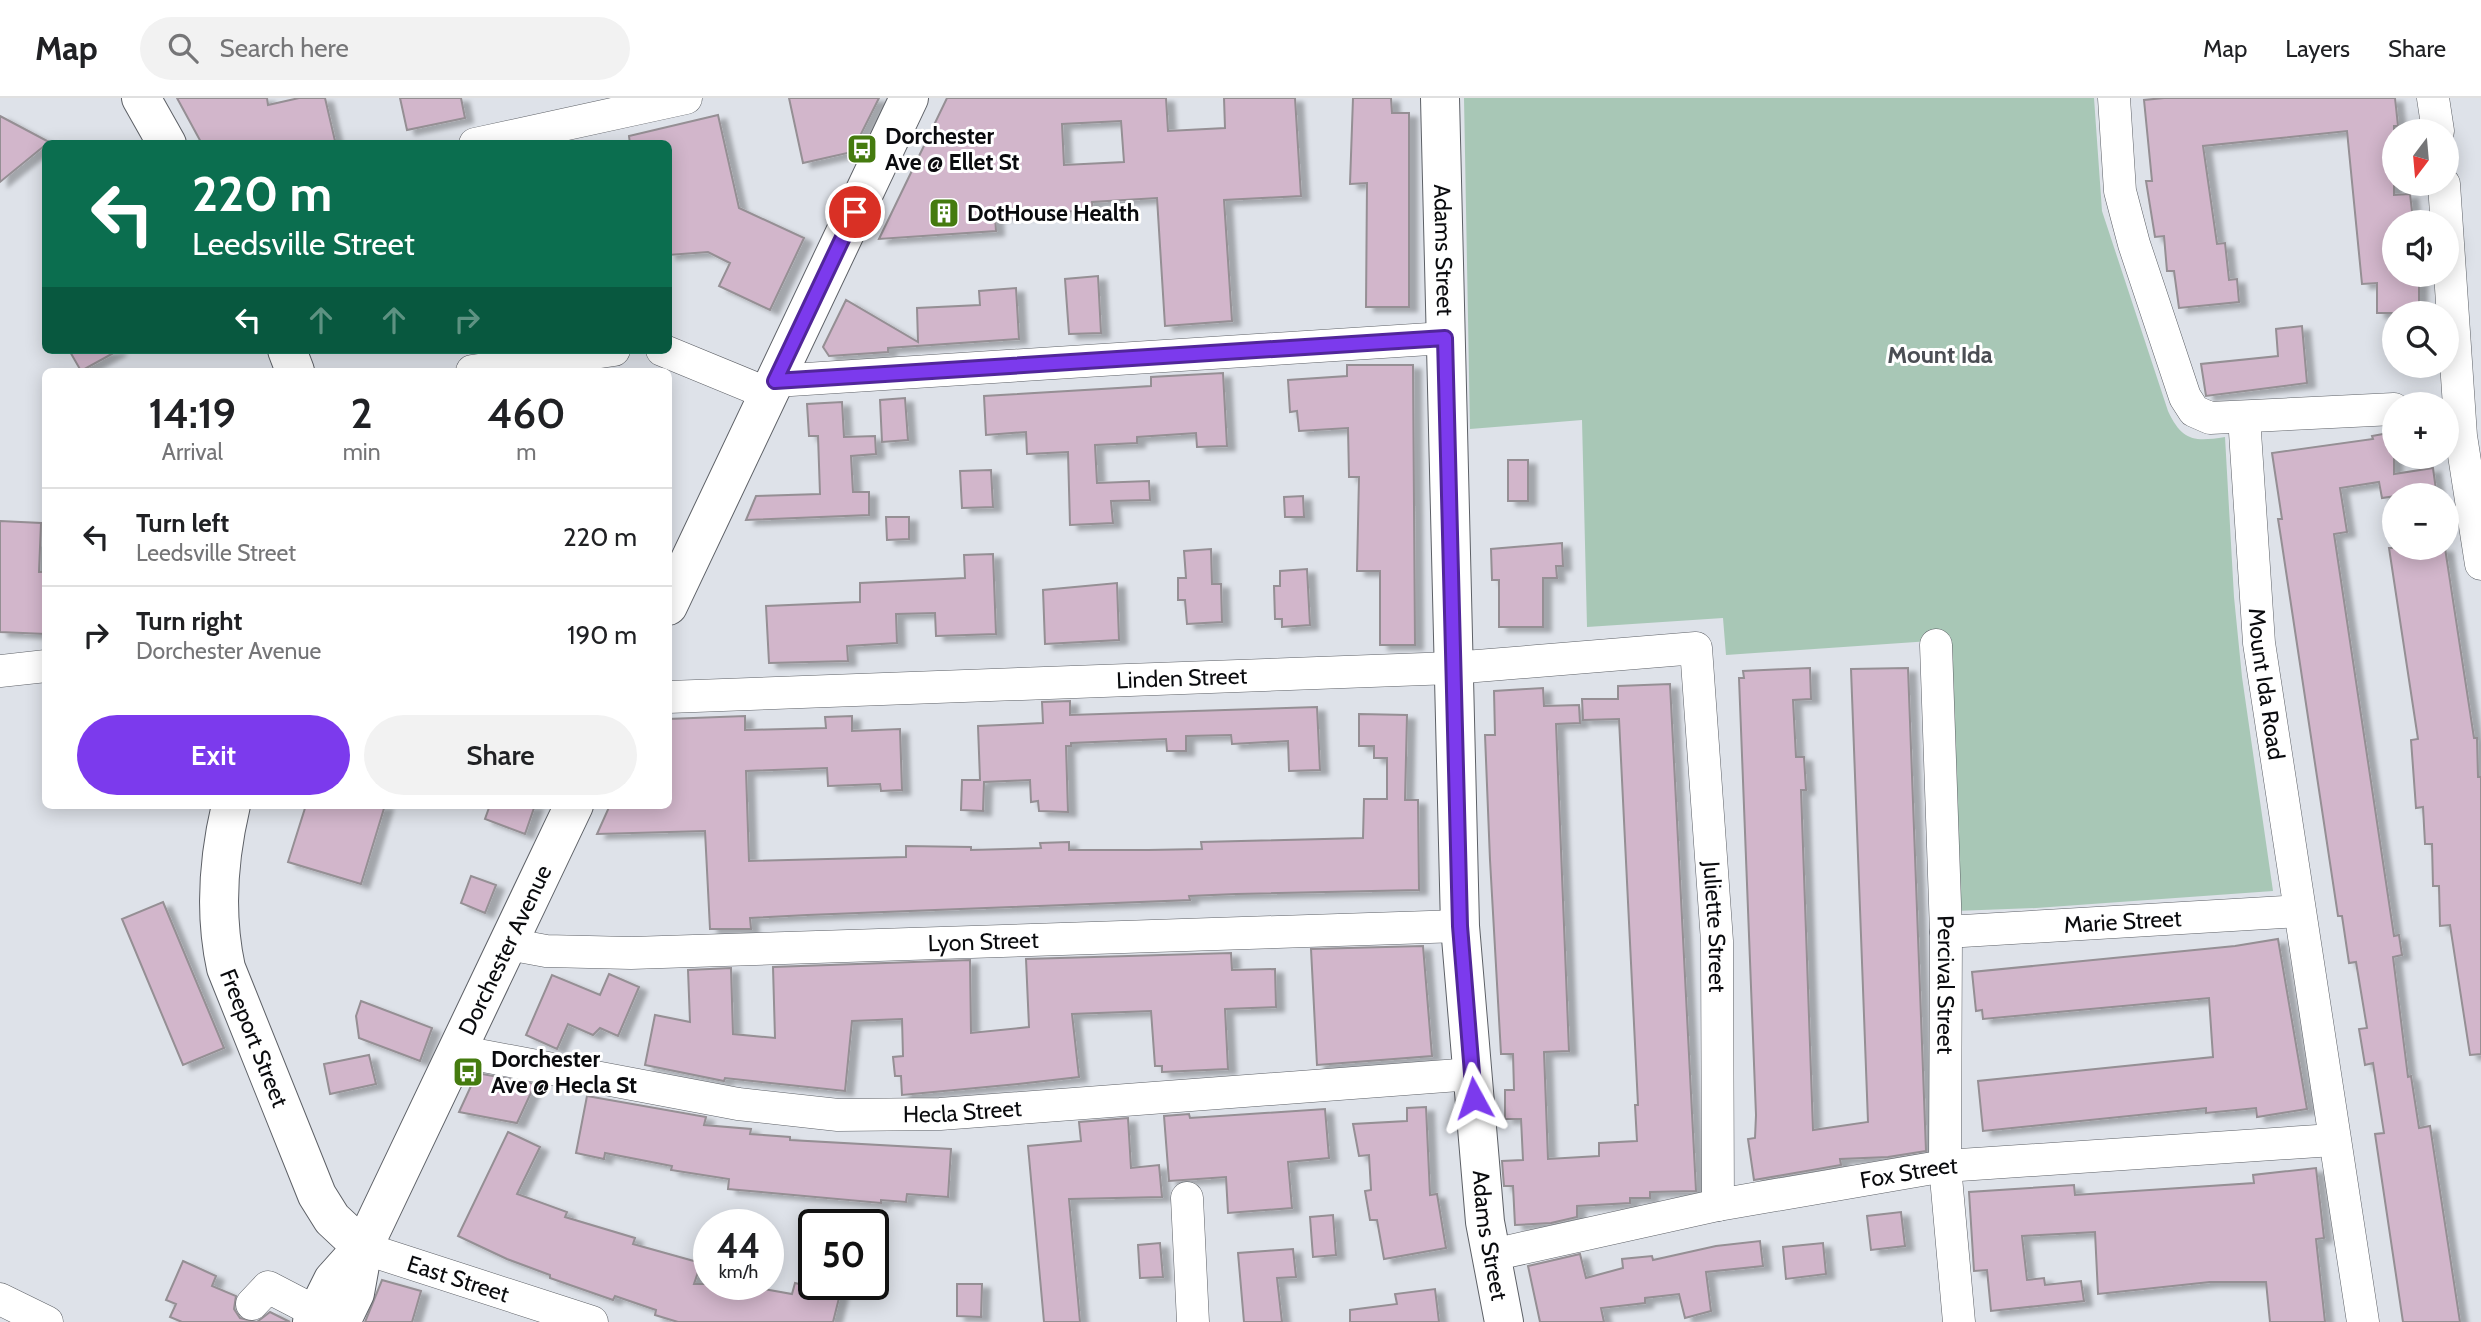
<!DOCTYPE html>
<html lang="en">
<head>
<meta charset="utf-8">
<style>
  body { margin:0; font-family:Cabin,sans-serif; background:#f2f2f2; color:#202124; height:100vh; display:flex; flex-direction:column; font-size:26px; white-space:nowrap }
  * { box-sizing:border-box; margin:0 }
  p { font-size:23px; color:#757577 }
  .icon { flex:none; width:38px; height:38px; fill:none; stroke:currentColor; stroke-width:2; stroke-linecap:round; stroke-linejoin:round }
  .map { position:relative; flex:1; overflow:hidden }
  .side { position:absolute; left:42px; top:270px; width:630px; height:441px; display:flex; flex-direction:column; background:#fff; border-radius:10px; box-shadow:0 4px 18px #0003 }
  .side>* { flex:none }
  .hud { position:absolute; left:42px; top:42px; width:630px; height:214px; border-radius:10px; box-shadow:0 4px 18px #0003; background:#0b6e4f; color:#fff; overflow:hidden }
  .needle { width:46px; rotate:196deg }
  .tools { position:absolute; left:2382px; top:21px; display:grid; gap:14px }
  .tools a { display:grid; place-items:center; width:77px; height:77px; border-radius:50%; background:#fff; box-shadow:0 4px 18px #0003; font-size:35px }
  .speed { position:absolute; left:693px; top:1111px; display:flex; gap:14px; font-size:35px; font-weight:700; text-align:center }
  .speed>* { display:grid; place-content:center; width:91px; height:91px; border-radius:50%; background:#fff; box-shadow:0 4px 18px #0003; line-height:1 }
  .speed small { font-size:18px; font-weight:400 }
  .speed .limit { border:4px solid #111; border-radius:10px; background:#fff; color:#111 }
  .pin { position:absolute; display:grid; place-items:center; width:60px; height:60px; color:#fff; margin:-30px; border:4px solid #fff; border-radius:50%; box-shadow:0 2px 7px #0007 }
  .me { position:absolute; width:77px; margin:-38px; rotate:355deg; stroke-linejoin:round; filter:drop-shadow(0 0 5px #0008) }
  .turn { display:flex; align-items:center; gap:24px; height:147px; padding:0 35px; font-size:32px }
  .turn .icon { width:91px; height:91px; stroke-width:2.5 }
  .turn b { display:block; font-size:49px; line-height:60px }
  .lanes { display:flex; align-items:center; height:66px; padding:0 35px; background:#0003; justify-content:center; gap:35px; direction:ltr }
  .lanes .off { opacity:.35 }
  .eta { display:flex; justify-content:space-evenly; align-items:center; height:119px; text-align:center }
  .eta b { font-size:42px; font-weight:600; line-height:49px }
  .cta { display:flex; gap:14px; margin-top:auto; padding:14px 35px }
  .cta a { flex:1; height:80px; border-radius:42px; background:#7c3aed; color:#fff; font-size:28px; font-weight:600; line-height:80px; text-align:center }
  .cta a+a { background:#f2f2f2; color:#202124 }
  ul { padding:0; list-style:none }
  li { display:flex; align-items:center; gap:21px; height:98px; padding:0 35px; border-top:2px solid #e0e0e0 }
  li div { flex:1 }
  li b { display:block; font-size:26px }
  li em { font-style:normal }
  header { display:flex; align-items:center; gap:42px; box-sizing:border-box; height:98px; padding:0 35px; background:#fff; border-bottom:2px solid #e0e0e0 }
  header strong { font-size:33px }
  nav { display:flex; gap:38px; margin-inline-start:auto; font-size:24px }
  .search { width:490px; height:63px; background:#f2f2f2; display:flex; align-items:center; gap:18px; box-sizing:border-box; padding:0 24px; border-radius:38px; color:#757577; font-size:26px }
  .map>svg:first-child { display:block }
  .green { fill:#a8c7b6 }
  .building { fill:#d2b6cb; stroke:#958f94; stroke-width:2; fill-rule:evenodd; filter:url(#shadow) }
  .lines { fill:none; stroke-linecap:round; stroke-linejoin:round }
  .minor-casing { stroke:#5d6066; stroke-width:33 }
  .major-casing { stroke:#5d6066; stroke-width:40 }
  .minor { stroke:#fff; stroke-width:32 }
  .major { stroke:#fff; stroke-width:38 }
  .route-casing { stroke:#51269a; stroke-width:18 }
  .route { stroke:#7c3aed; stroke-width:12 }
  .labels { text-anchor:middle; dominant-baseline:central; stroke-width:6; stroke-linejoin:round; paint-order:stroke }
  .poi-label { font-size:23px; font-weight:bold; fill:#0a0b0e; stroke:#fff; text-anchor:start }
  .street-label { font-size:23px; fill:#0a0b0e; stroke:#fff }
  .neighbourhood-label { font-size:24px; font-weight:bold; fill:#4b4e54; stroke:#fff }
</style>
</head>
<body>
<header>
<strong>Map</strong>
<div class="search"><svg class="icon" aria-label="search" viewBox="0 0 24 24"><circle cx="10" cy="10" r="6"/><path d="M15 15l6 6"/></svg>Search here</div>
<nav><a>Map</a><a>Layers</a><a>Share</a></nav>
</header>
<div class="map">
<svg width="2481" height="1224" viewBox="0 0 2481 1224">
  <defs>
    <filter id="shadow"><feDropShadow dx="8" dy="4.5" stdDeviation="2" flood-color="#0004"/></filter>
  </defs>
  <rect width="100%" height="100%" fill="#dee2e9"/>
  <path class="green" d="M1464,0h630l8,113 66,200c14,30 26,31 57,26l9,160 8,80 31,214 -237,17 -81,3 -10,-271 -219,15 -3,-37 -136,9 -5,-207 -112,9z"/>
  <path class="building" d="M177,0h90l1,7 31,-7h26l10,43 -133,3z
    M400,0h61l4,20 -58,12z
    M789,0h90l-27,54 -49,11z
    M947,0h219l2,33 57,-3 -1,-30h71l6,98 -77,4 8,121 -67,5 -8,-128 -65,4 1,8 -98,6 1,15 -117,8zM1121,23l3,41 -60,3 -2,-41z
    M1353,0h38l1,15h17v194h-43l1,-124 -17,1z
    M2164,0h231l3,28h-4v69l16,-1 3,26 -19,2v53h25v38h-42v-30l-15,1 -15,-153 -144,15 14,98 8,-1 4,37 8,-1 2,23 -60,6 -5,-37h-7l-3,-35 -9,1 -9,-56h6l-8,-81z
    M718,17l21,93 65,30 -34,72 -51,-24 11,-23 -22,-11 -40,3v-111h-38l-1,-8z
    M0,18l49,26 -49,40z
    M1098,178l3,57 -32,1 -4,-55z
    M1016,190l3,51 -131,9v4l-59,4 -6,-9 23,-47 72,42 -1,-34 63,-3 -1,-14z
    M2302,228l5,57 -101,13 -5,-32 77,-8 -2,-27z
    M69,252h50l-38,21z
    M1347,267h66l2,280h-35v-74h-23l2,-94h-10l-1,-49 -49,3 -2,-20 -7,1 -2,-32 59,-4z
    M1223,275l4,73 -30,1 -1,-14 -59,4v6l-42,2 2,38 52,-2 1,19 -39,1 2,22 -43,2 -2,-73 -41,2 -1,-22 -40,3 -2,-39 167,-10v-9z
    M905,300l3,42 -26,2 -2,-42z
    M842,304l2,35 31,-1 1,18 -25,2 2,36h16v23l-123,5 10,-24 64,-2 -2,-58h-9l-2,-32z
    M2394,334v42l39,-6 3,22 -54,8 -3,-16 -39,6 7,44 -13,2 60,402 5,-1 3,20 -9,2 15,120 3,-1 8,52 11,-2 30,196h-57l-28,-188 9,-1 -11,-70 -8,2 -6,-36 8,-1 -11,-66 -7,1 -7,-47h-4l-57,-378 -3,-19h4l-10,-66 101,-14 -1,-3z
    M1508,362h20v41h-20z
    M991,372l2,37 -31,1 -2,-37z
    M1303,398l1,21h-19l-1,-20z
    M886,419h23v22l-22,1z
    M0,423l41,2 -2,49h7v62l-46,-2z
    M1562,445l1,23h-7l1,12h-14v49h-44v-47h-7l-1,-31z
    M2389,450h56l29,190h3l1,39h3v277l-11,1 -20,-130 -10,1 -1,-40h-6l-1,-42h-7l-2,-37 -7,1 -5,-68 7,-1z
    M1211,451l1,35h9l1,38 -35,2 -2,-24h-7v-22h8l-2,-27z
    M993,456l3,80 -60,2 -1,-23 -39,1 1,29 -50,3 1,15 -79,2 -3,-57 94,-4v-19l105,-5 -1,-23z
    M1307,471l3,56 -28,2v-8h-7l-1,-33h6v-15z
    M1117,485l2,57 -74,4 -2,-54z
    M1810,570l1,31 -18,1 3,57h8l2,33h-5l12,340 55,-8 -17,-453 57,-1 18,483 -38,6 -48,2 1,6 -87,15 -6,-41 7,-1 1,-23 -17,-437h5l-1,-7z
    M1670,586l26,507 -46,1v6h-20v5l-53,3v11l-26,6 -36,2 -2,-39h-9l-2,-25 21,-1 -2,-41h-16v-29h9l-1,-36h-12l-11,-194 -5,-125h10l-1,-44 49,-3 1,18 35,-1 1,18 -24,1 13,327 -25,1 4,107 51,-3v-13l38,-2 -2,-36h3l-19,-386 -36,1 -1,-21h36v-13z
    M1070,603v14l247,-8 3,63 -31,1 -1,-30 -56,3 -1,-9 -45,1v15h-19l-1,-12 -95,4v3h-5l2,66 -29,-1 -1,-10 -7,1 -1,-22 -46,2 -1,29 -22,-1 1,-30h18l-2,-54 65,-3 -1,-21z
    M1359,616l48,1 -2,85h13l1,90 -183,4 -47,2 1,4 -383,15 -57,3 1,11h-41l-5,-98 -108,3 13,-29h58v-86l77,-3v14l81,-2 -1,-11 27,-1v15l48,-2 2,61 -21,1 -1,-7 -52,2 -1,-18 -81,3 3,90 157,-4v-11l65,1v3l70,-2 -1,-5 29,-1v8h79l54,-1 -1,-7 162,-4 1,-39h23v-41h-13v-12h-15z
    M306,707h79l-24,79 -73,-22z
    M490,707h45l-10,29 -40,-15z
    M471,778l25,9 -11,28 -24,-10z
    M163,804l61,146 -41,17 -61,-146z
    M2278,841l29,170 -50,8 -1,-9 -50,5v-5l-223,23 -5,-50 235,-24 -4,-59 -226,21 -1,-9 -6,1 -4,-39 263,-26z
    M1423,848l9,110 -115,9 -6,-116z
    M1231,855l1,17 43,-1 1,38 -51,2 3,60 -66,3v-6h-7l-4,-55 -79,3 7,63 -61,7 -116,11 -1,-19h-6l-2,-19 10,-1 -1,-37 -50,2 -7,70 -120,-13 -1,3 -79,-16 10,-50 35,7 -2,-52 43,-2 2,66 42,4 -2,-71 197,-7 1,73 58,-6 -3,-68z
    M609,876l30,13 -21,49 -18,-8 -7,7 -25,-11 -11,25 -31,-14 26,-60 48,20z
    M361,903l71,27 -12,33 -61,-23 -3,-22z
    M369,957l7,29 -46,10 -6,-30z
    M477,975l58,11 -18,39 -58,-11z
    M587,998l119,21 -2,8 47,4 -1,5 40,3v3l161,9 -3,48 -41,-3 -1,8 -25,-2v3l-153,-14 1,-10 -58,-9 1,-4 -67,-13 -1,6 -28,-6z
    M1426,1009l4,88 7,-1 9,54 -62,11 -7,-39h-7l-5,-29 6,-1 -2,-35 -10,1 -6,-32 54,-3v-13z
    M1325,1011l4,49 -41,4 4,46 -64,5 -2,-36 -57,4 -5,-65 25,-2 1,4z
    M1128,1020l3,50 28,-3 3,32 -93,2 11,123h-36l-16,-176 53,-5 -2,-19z
    M508,1034l32,15 -23,47 50,18 -2,5 70,21 -2,6 68,19 -7,21h41l57,10 3,-11 45,11 -7,28h-155l-23,-7 1,-5 -41,-14 -2,4 -63,-22v-3l-43,-16 -49,-23z
    M2316,1070l8,70 -8,1 9,83h-55l-4,-40h-56l-112,12 -3,-62 -73,4 5,44 17,-2 1,7 36,-4 3,20 -93,10 -4,-41 -13,1 -5,-79 105,-7 1,10 179,-12 -1,-8z
    M1901,1114l4,34 -34,4 -4,-34z
    M1333,1117l3,40 -23,2 -3,-40z
    M1760,1143l3,25 -57,6 5,39 -26,7 -6,-24 -34,4v5l-44,5 3,14h-64l-12,-56 52,-12 6,24 37,-10 -1,-9 30,-3 1,4 63,-14z
    M1160,1145l3,34 -23,1 -2,-33z
    M1823,1145l3,31 -40,5 -3,-32z
    M1293,1151l3,28 -19,1 5,44h-38l-6,-69z
    M183,1163l33,15 -4,10 24,10 -2,13 6,9 17,4 13,-10 20,10h-108l-12,-5 6,-13 -10,-4z
    M382,1182l39,11 -9,31h-47z
    M957,1186h25l-1,33 -24,-1z
    M1435,1191l4,33h-89v-12l47,-6 -2,-10z"/>
  <g class="lines">
    <g class="minor-casing">
      <g id="minor">
        <path d="M2114,0l6,93 14,53 51,153 9,14 16,7 184,-9"/>
        <path d="M2433,0l5,33"/>
        <path d="M475,46l211,-46"/>
        <path d="M2444,86l17,252 20,128"/>
        <path d="M662,252l107,44"/>
        <path d="M472,273l142,-21"/>
        <path d="M775,283l670,-43"/>
        <path id="s1" d="M2244,319l15,226 104,679"/>
        <path id="s2" d="M1936,547l10,287 -1,234 14,156"/>
        <path d="M0,573l46,-5"/>
        <path id="s3" d="M668,599l784,-29 244,-20 21,293 1,264"/>
        <path id="s4" d="M1946,834l353,-21"/>
        <path id="s5" d="M508,846l38,7 85,2 829,-27"/>
        <path id="s6" d="M457,953l281,53 100,11 102,-1 532,-40"/>
        <path d="M1187,1100l6,124"/>
        <path id="s7" d="M363,1150l229,74"/>
        <path id="s8" d="M1492,1157l226,-50 227,-39 388,-26"/>
        <path d="M0,1201l47,23"/>
        <path d="M252,1206l16,-17 48,25"/>
      </g>
    </g>
    <g class="major-casing">
      <g id="major">
        <path d="M141,0l26,46"/>
        <path id="s9" d="M1440,0l20,828 25,296 19,100"/>
        <path d="M287,252l8,21"/>
        <path d="M668,508l241,-508"/>
        <path id="s10" d="M231,707c-13,55 -17,108 -5,163l91,227 15,24 31,29"/>
        <path d="M312,1224l21,-42 26,-29"/>
        <path id="s11" d="M341,1224l14,-29 8,-45 211,-443"/>
      </g>
    </g>
    <use href="#minor" class="minor"/>
    <use href="#major" class="major"/>
  </g>
  <g class="lines">
    <g class="route-casing">
      <path id="route" d="M855,114l-80,169 670,-43 15,588 14,172"/>
    </g>
    <use href="#route" class="route"/>
  </g>
  <defs>
    <g id="bus-square" transform="scale(1.575)"><rect x="-9" y="-9" width="18" height="18" rx="4" fill="#457b0f" stroke="#fff"/><path d="M-5-6H5V4H4V6H2V4H-2V6H-4V4H-5ZM-3.5-4V0h7V-4ZM-3.5 1.2v1.5H-2V1.2ZM2 1.2v1.5H3.5V1.2Z" fill="#fff"/></g>
    <g id="building-square" transform="scale(1.575)"><rect x="-9" y="-9" width="18" height="18" rx="4" fill="#457b0f" stroke="#fff"/><path d="M-4-6H4V6H1V3H-1V6H-4ZM-2.5-4.3h1.7v1.8h-1.7ZM.8-4.3h1.7v1.8H.8ZM-2.5-1h1.7V.8h-1.7ZM.8-1h1.7V.8H.8Z" fill="#fff"/></g>
  </defs>
  <g fill-rule="evenodd">
    <use href="#bus-square" x="862" y="51"/>
    <use href="#building-square" x="944" y="115"/>
    <use href="#bus-square" x="468" y="974"/>
  </g>
  <g class="labels">
    <g class="poi-label">
      <text x="885" y="38">Dorchester<tspan x="885" dy="26">Ave @ Ellet St</tspan></text>
      <text x="967" y="115">DotHouse Health</text>
      <text x="491" y="961">Dorchester<tspan x="491" dy="26">Ave @ Hecla St</tspan></text>
    </g>
    <g class="street-label">
      <text stroke="none"><textPath href="#s9" startOffset="152">Adams Street</textPath></text>
      <text stroke="none"><textPath href="#s3" startOffset="514">Linden Street</textPath></text>
      <text stroke="none"><textPath href="#s1" startOffset="268">Mount Ida Road</textPath></text>
      <text stroke="none"><textPath href="#s4" startOffset="177">Marie Street</textPath></text>
      <text stroke="none"><textPath href="#s3" startOffset="1309">Juliette Street</textPath></text>
      <text stroke="none"><textPath href="#s5" startOffset="476">Lyon Street</textPath></text>
      <text stroke="none"><textPath href="#s11" startOffset="408">Dorchester Avenue</textPath></text>
      <text stroke="none"><textPath href="#s2" startOffset="340">Percival Street</textPath></text>
      <text stroke="none"><textPath href="#s10" startOffset="240">Freeport Street</textPath></text>
      <text stroke="none"><textPath href="#s6" startOffset="511">Hecla Street</textPath></text>
      <text stroke="none"><textPath href="#s8" startOffset="425">Fox Street</textPath></text>
      <text stroke="none"><textPath href="#s9" startOffset="1139">Adams Street</textPath></text>
      <text stroke="none"><textPath href="#s7" startOffset="100">East Street</textPath></text>
    </g>
    <g class="neighbourhood-label">
      <text x="1940" y="256">Mount Ida</text>
    </g>
  </g>
</svg>
<div class="tools">
<a><svg class="needle" viewBox="-14 -14 28 28"><path d="M0-13l5 13h-10z" fill="#e53935"/><path d="M0 13l5-13h-10z" fill="#757577"/></svg></a>
<a><svg class="icon" aria-label="sound" viewBox="0 0 24 24"><path d="M4 9h4l5-4v14l-5-4H4zM17 9q2 3 0 6"/></svg></a>
<a><svg class="icon" aria-label="search" viewBox="0 0 24 24"><circle cx="10" cy="10" r="6"/><path d="M15 15l6 6"/></svg></a>
<a>+</a>
<a>−</a>
</div>
<div class="speed"><div>44<small>km/h</small></div><div class="limit">50</div></div>
<div class="pin" style="left:855px;top:114px;background:#d93025"><svg class="icon" aria-label="arrive" viewBox="0 0 24 24"><path d="M6 21V4h12l-3 4 3 4H6"/></svg></div>
<svg class="me" style="left:1474px;top:1000px" viewBox="-20 -20 40 40"><path d="M0-17L14 15 0 8-14 15z" fill="#7c3aed" stroke="#fff" stroke-width="4"/></svg>
<div class="hud">
<div class="turn"><svg class="icon" aria-label="left" viewBox="0 0 24 24"><path d="M17 20v-9H6M10 6l-5 5 5 5"/></svg><div><b>220 m</b>Leedsville Street</div></div>
<div class="lanes"><svg class="icon" aria-label="left" viewBox="0 0 24 24"><path d="M17 20v-9H6M10 6l-5 5 5 5"/></svg><svg class="icon off" aria-label="ahead" viewBox="0 0 24 24"><path d="M12 20V5M6 11l6-6 6 6"/></svg><svg class="icon off" aria-label="ahead" viewBox="0 0 24 24"><path d="M12 20V5M6 11l6-6 6 6"/></svg><svg class="icon off" aria-label="right" viewBox="0 0 24 24"><path d="M7 20v-9h11M14 6l5 5-5 5"/></svg></div>
</div>
<section class="side">
<div class="eta">
<div><b>14:19</b><p>Arrival</p></div>
<div><b>2</b><p>min</p></div>
<div><b>460</b><p>m</p></div>
</div>
<ul>
<li><svg class="icon" aria-label="left" viewBox="0 0 24 24"><path d="M17 20v-9H6M10 6l-5 5 5 5"/></svg><div><b>Turn left</b><p>Leedsville Street</p></div><em>220 m</em></li>
<li><svg class="icon" aria-label="right" viewBox="0 0 24 24"><path d="M7 20v-9h11M14 6l5 5-5 5"/></svg><div><b>Turn right</b><p>Dorchester Avenue</p></div><em>190 m</em></li>
</ul>
<div class="cta"><a>Exit</a><a>Share</a></div>
</section>
</div>
</body>
</html>
